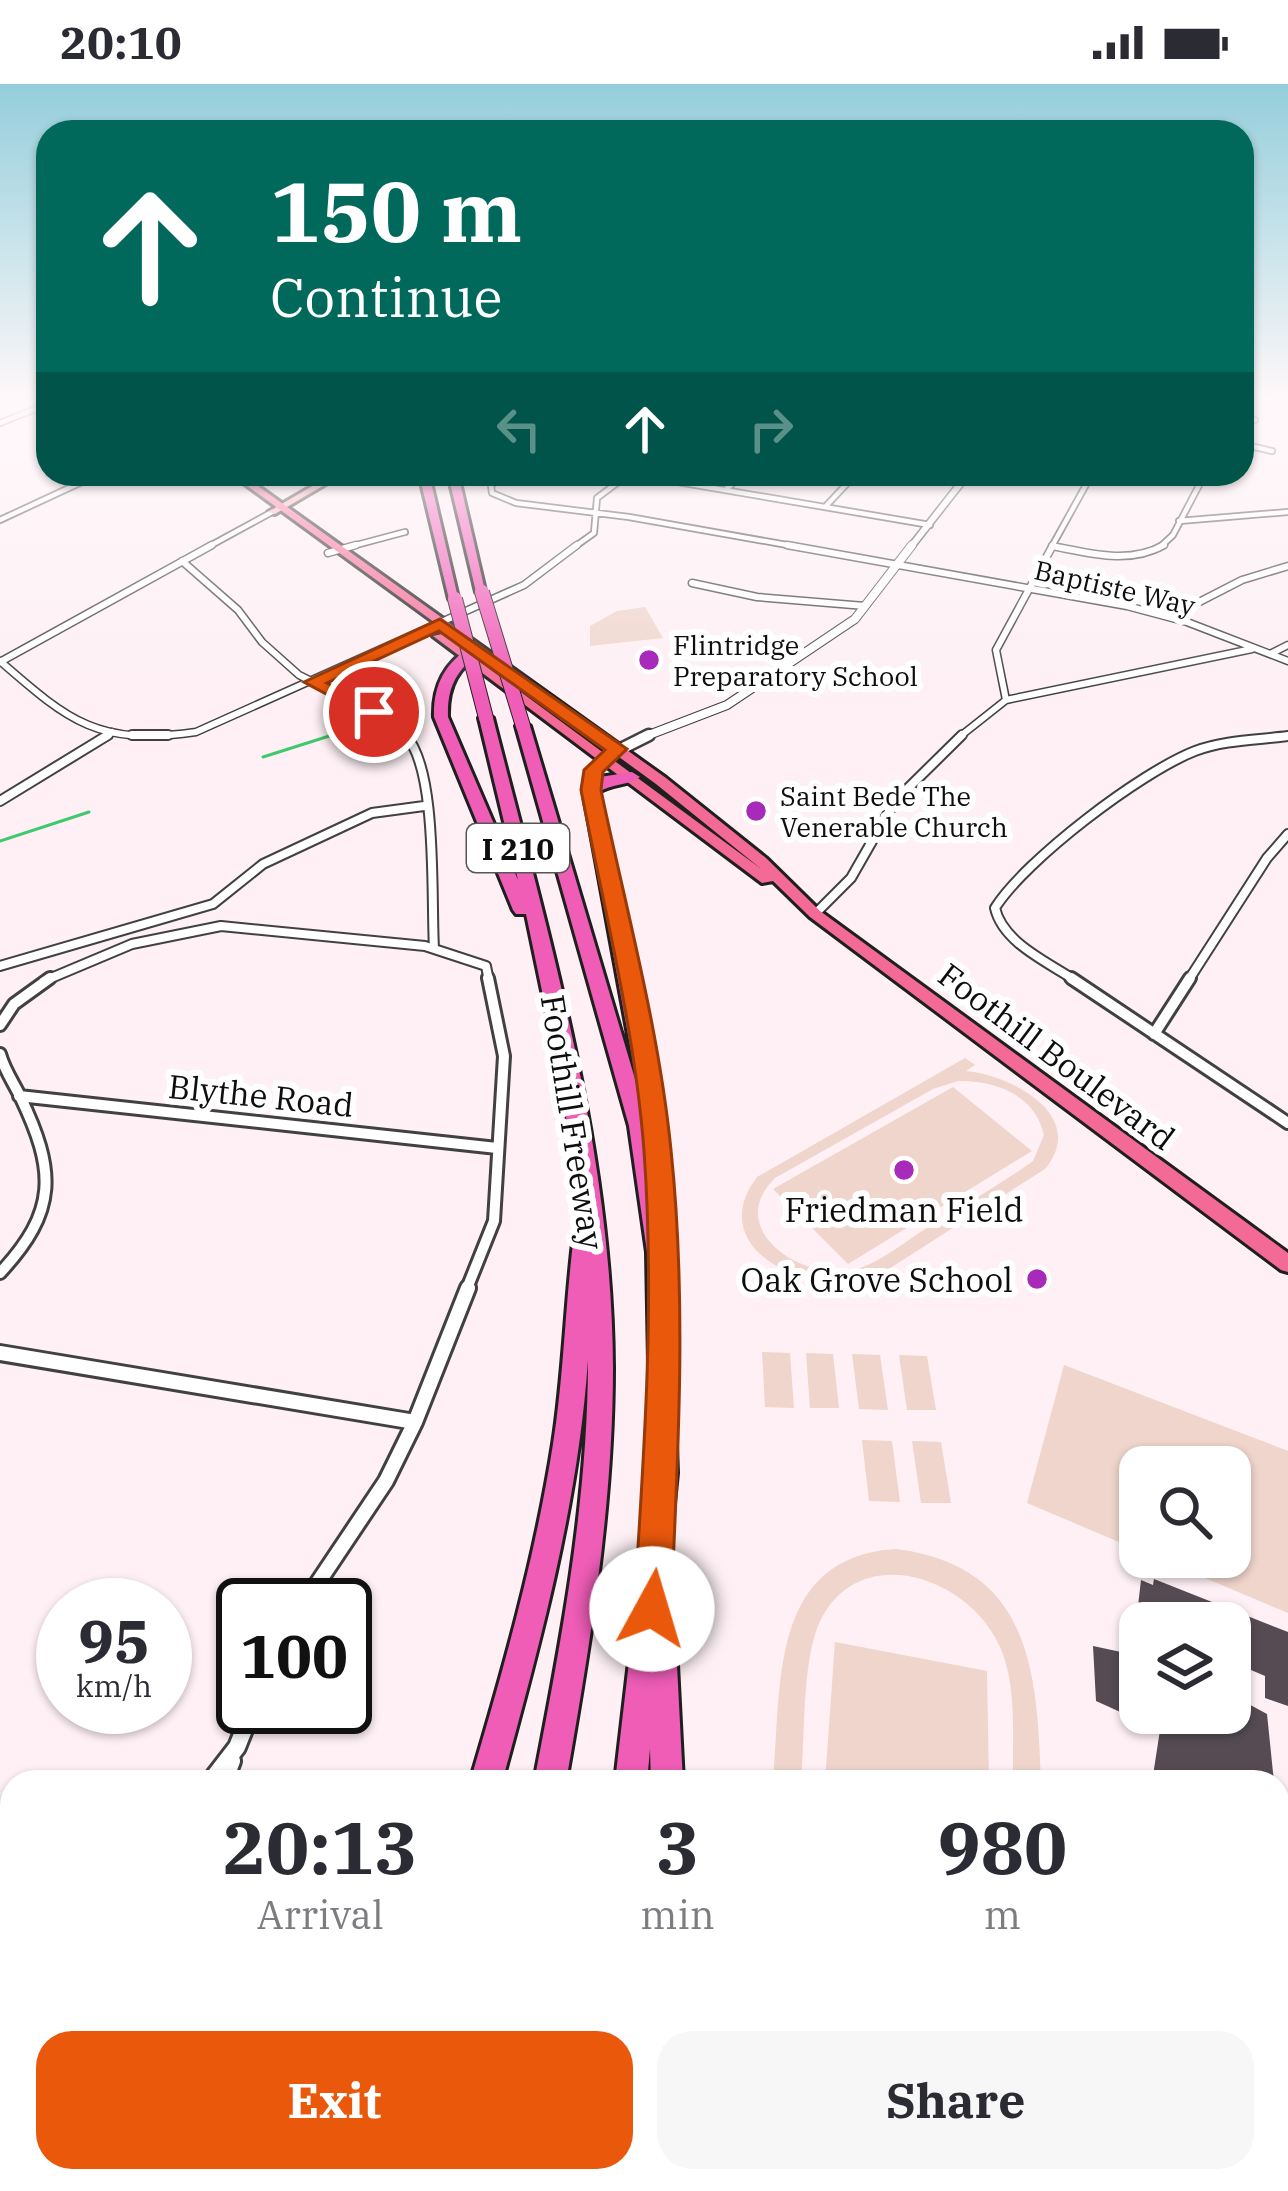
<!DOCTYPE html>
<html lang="en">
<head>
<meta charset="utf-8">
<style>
  body { margin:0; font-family:"IBM Plex Serif",serif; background:#f7f7f7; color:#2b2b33; height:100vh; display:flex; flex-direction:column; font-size:45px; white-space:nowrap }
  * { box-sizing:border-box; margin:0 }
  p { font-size:39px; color:#7c7c81 }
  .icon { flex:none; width:66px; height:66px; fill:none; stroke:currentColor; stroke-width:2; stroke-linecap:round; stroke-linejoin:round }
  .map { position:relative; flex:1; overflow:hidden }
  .sheet { position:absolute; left:0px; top:1686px; width:1290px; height:423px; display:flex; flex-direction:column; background:#fff; border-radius:36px 36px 0 0; box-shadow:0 3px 9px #0004 }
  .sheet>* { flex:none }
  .banner { position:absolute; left:36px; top:36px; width:1218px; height:366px; border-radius:36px; box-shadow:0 3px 9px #0004; background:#00695c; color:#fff; overflow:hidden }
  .tools { position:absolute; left:1119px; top:1362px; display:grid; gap:24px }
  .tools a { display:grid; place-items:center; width:132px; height:132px; border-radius:24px; background:#fff; box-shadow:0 3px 9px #0004; font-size:60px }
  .speed { position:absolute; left:36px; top:1494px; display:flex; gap:24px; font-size:60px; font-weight:700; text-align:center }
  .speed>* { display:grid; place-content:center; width:156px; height:156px; border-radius:50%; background:#fff; box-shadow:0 3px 9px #0004; line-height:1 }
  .speed small { font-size:30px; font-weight:400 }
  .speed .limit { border:6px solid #111; border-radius:18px; background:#fff; color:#111 }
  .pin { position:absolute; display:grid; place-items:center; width:102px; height:102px; color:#fff; margin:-51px; border:6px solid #fff; border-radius:50%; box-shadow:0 3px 12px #0007 }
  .me { position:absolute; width:132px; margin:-66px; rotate:6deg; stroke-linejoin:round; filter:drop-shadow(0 0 9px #0008) }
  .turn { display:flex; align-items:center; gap:42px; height:252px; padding:0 36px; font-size:54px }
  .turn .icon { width:156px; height:156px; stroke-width:2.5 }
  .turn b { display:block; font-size:84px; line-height:102px }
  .lanes { display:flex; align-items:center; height:114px; padding:0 36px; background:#0003; justify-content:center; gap:60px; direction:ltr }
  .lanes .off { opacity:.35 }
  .eta { display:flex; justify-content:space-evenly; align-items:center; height:204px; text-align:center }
  .eta b { font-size:72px; font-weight:800; line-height:84px }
  .primary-button { display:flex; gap:24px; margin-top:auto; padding:24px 36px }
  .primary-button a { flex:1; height:138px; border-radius:36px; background:#ea580c; color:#fff; font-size:48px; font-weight:800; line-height:138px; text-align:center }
  .primary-button a+a { background:#f7f7f7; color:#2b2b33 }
  .status { display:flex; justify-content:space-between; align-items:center; height:84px; padding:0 60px; background:#fff; direction:ltr }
  .status svg { height:33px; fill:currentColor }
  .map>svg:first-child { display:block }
  .pitch { fill:#efd5cc; fill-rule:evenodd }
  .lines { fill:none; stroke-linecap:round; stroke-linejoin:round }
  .stream { stroke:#3fc96c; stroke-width:3 }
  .building { fill:#564b53 }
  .minor-far5-casing { stroke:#414141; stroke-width:8 }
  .minor-far4-casing { stroke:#414141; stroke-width:9 }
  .minor-far3-casing { stroke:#414141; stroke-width:12 }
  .minor-far2-casing { stroke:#414141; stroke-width:16 }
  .minor-far1-casing { stroke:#414141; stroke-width:20 }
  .minor-casing { stroke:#414141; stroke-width:22 }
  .tertiary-far2-casing { stroke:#414141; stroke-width:9 }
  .tertiary-far1-casing { stroke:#414141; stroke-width:10 }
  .tertiary-casing { stroke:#414141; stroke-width:15 }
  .secondary-casing { stroke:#303030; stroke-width:6 }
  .primary-casing { stroke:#1f1f1f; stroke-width:6 }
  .motorway-casing { stroke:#1f1f1f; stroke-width:6 }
  .minor-far5 { stroke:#fff; stroke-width:4.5 }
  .minor-far4 { stroke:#fff; stroke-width:6 }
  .minor-far3 { stroke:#fff; stroke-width:8 }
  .minor-far2 { stroke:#fff; stroke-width:10 }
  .minor-far1 { stroke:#fff; stroke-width:14 }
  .minor { stroke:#fff; stroke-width:16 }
  .tertiary-far2 { stroke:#fff; stroke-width:6 }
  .tertiary-far1 { stroke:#fff; stroke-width:8 }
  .tertiary { stroke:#fff; stroke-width:10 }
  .secondary { fill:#fcadbc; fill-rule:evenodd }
  .primary { fill:#f46a96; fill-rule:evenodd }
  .motorway { fill:#ef5db7; fill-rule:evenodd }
  .motorway-bridge-casing { stroke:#1f1f1f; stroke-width:16; stroke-linecap:butt }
  .motorway-bridge { stroke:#ef5db7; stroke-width:14 }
  .route { fill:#ea580c; stroke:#983908; stroke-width:3 }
  .poi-dot { fill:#a82aba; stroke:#fff; stroke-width:4.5 }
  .labels { text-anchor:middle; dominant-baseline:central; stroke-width:12; stroke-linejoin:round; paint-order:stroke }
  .far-street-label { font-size:27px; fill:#0e0e0e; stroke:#fff }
  .far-poi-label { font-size:27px; fill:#0e0e0e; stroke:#fff; text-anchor:start }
  .shield { fill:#fff; stroke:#565656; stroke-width:3 }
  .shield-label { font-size:30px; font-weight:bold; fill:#0e0e0e }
  .street-label { font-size:33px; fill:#0e0e0e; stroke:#fff }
  .poi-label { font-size:33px; fill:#0e0e0e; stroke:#fff }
</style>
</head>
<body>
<div class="status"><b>20:10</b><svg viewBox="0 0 49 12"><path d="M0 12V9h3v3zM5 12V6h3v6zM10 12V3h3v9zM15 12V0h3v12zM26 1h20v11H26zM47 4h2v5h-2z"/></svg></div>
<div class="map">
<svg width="1288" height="2107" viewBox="0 0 1288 2107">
  <rect width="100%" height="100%" fill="#fef0f4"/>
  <path class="pitch" d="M645,523l18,31 -73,8v-20l27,-15z
    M965,974l10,7 -9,6c45,4 123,45 79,98l-161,103c-62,32 -185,-18 -127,-95zM958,997c37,-1 77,14 86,54l-11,26c-35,25 -74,47 -111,70 -20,13 -42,31 -65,38 -52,15 -135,-39 -82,-91l158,-89z
    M953,1003l79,64 -184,113 -75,-75z
    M762,1268l28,1 4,55 -29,-1z
    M806,1269l27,1 6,54h-29z
    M852,1270l28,1 8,55 -29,-1z
    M899,1271l28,1 9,54h-29z
    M1064,1281l224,86v162l-133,-56h75v-90h-90v84l-113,-48z
    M862,1356l30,1 8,61 -31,-1z
    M912,1357l29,1 10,61h-30z
    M896,1465c136,17 141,124 145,233h-28c-1,-44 5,-97 -14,-137 -32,-70 -144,-106 -181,-19 -16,40 -13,111 -17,156h-28c9,-96 -5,-225 123,-233z
    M835,1558l152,29 2,111h-164z"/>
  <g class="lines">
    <path class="stream" d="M263,673l101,-32
      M0,757l89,-29"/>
  </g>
  <path class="building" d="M1154,1495l134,53v74l-23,-8v-22l-35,-15v-38h-94l5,-43 12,5z
    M1093,1562l47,10v57h90v-19l37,20 7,68h-122l8,-52 -64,-29z"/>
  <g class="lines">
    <g class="minor-far5-casing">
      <path id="minor-far5" d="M1242,334l13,2
        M0,339l48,-19
        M1242,360l30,7
        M502,390l-11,12 1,7 24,10 113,14 175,31
        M631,390l299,51
        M725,406l19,-16
        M825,423l31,-33
        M0,436l99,-46
        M1179,437l109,-9
        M1052,462l11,2
        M206,464l66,-36
        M345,464l60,-16
        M573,464l21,-15 3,-35 32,-24
        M1051,464l41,-74
        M1159,464l14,-13 32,-61"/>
    </g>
    <g class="minor-far4-casing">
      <path id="minor-far4" d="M787,461l340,61 60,16 101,39
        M1052,462c37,7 77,19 112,-1
        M328,469l28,-8
        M182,477l56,49 24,32 37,33 90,45 19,18
        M692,499l65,14 108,9
        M1170,533l72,-37 46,-14
        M1270,570l18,-9
        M0,577c70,61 98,85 196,71l328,-147 53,-40
        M0,578l212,-117
        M1006,616l-10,-50 57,-105
        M105,654l7,-6
        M958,654l48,-38 246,-51
        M1266,654l22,-2"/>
    </g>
    <g class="minor-far3-casing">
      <path id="minor-far3" d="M132,651h36
        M405,651c33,32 26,164 29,213
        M0,717l108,-66
        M815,830l36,-36 44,-77 67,-66
        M0,882l213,-62 50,-40 109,-51 52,-7
        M44,897l88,-37 89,-18 204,20 61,20 3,15
        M1076,897c-28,-19 -73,-38 -81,-73 30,-48 146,-136 200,-157 29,-11 62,-11 93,-15
        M1188,897l79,-123 21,-24"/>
    </g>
    <g class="minor-far2-casing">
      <path id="minor-far2" d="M1071,894l217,145
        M0,941l14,-21 36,-26
        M1154,950l36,-56
        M0,970c4,15 13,28 20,42 36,75 38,115 -20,177
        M19,1012l478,52
        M466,1207l28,-70 10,-165 -16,-78"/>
    </g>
    <g class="minor-far1-casing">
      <path id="minor-far1" d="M0,1269l415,69
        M303,1521l83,-124 29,-59 53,-134"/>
    </g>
    <g class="minor-casing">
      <path id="minor" d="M210,1698l27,-35 16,-40
        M224,1698l8,-21
        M0,1760l12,-1"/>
    </g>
    <g class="tertiary-far2-casing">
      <path id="tertiary-far2" d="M910,464l58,-74"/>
    </g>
    <g class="tertiary-far1-casing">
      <path id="tertiary-far1" d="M641,654l86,-33 128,-86 57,-74"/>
    </g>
    <g class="tertiary-casing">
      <path id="tertiary" d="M607,672l42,-21"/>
    </g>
    <g class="secondary-casing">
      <path id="secondary" d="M333,390h10l-68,40 -7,-2z"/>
    </g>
    <g class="primary-casing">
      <path id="primary" d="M231,390h10l425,304 100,80 54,53 468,342v19l-7,-2 -471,-353 -37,-36 -11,2 -329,-247 9,-2 318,234 -104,-84z"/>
    </g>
    <g class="motorway-casing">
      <path id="motorway" d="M419,390h10l30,128 -10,-3z
        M448,390h10l28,121 -10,-3z
        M472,562l11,3c-24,20 -36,34 -35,68l70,163 -39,-162 7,-4 7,4c54,212 119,429 120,650 0,139 -23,277 -47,414h-32c27,-139 54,-280 54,-422 -10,144 -48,284 -86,422h-32c33,-111 65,-223 83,-338 11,-69 12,-139 21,-209l8,-8 -21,-145 -35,-168h-10l-3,-4 -79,-193c-1,-32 11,-54 38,-71z
        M523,638l7,4 108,363 -55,-299 4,-20 19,-17 7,4 -12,14 -1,6 32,-5 8,5c-11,9 -28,6 -41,15l56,270 14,100 -3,6 -10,2 13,82 8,221 -14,140 7,3 5,10 8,156h-32l-1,-33 -3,33h-32l36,-309 -4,-221 -18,-126 -113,-400z
        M317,2097h38l-4,10h-38z
        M434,2097h38l-3,10h-38z
        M529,2097h38l-3,10h-38z
        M603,2097h38l-2,10h-38z"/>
    </g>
    <use href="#minor-far5" class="minor-far5"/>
    <use href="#minor-far4" class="minor-far4"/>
    <use href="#minor-far3" class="minor-far3"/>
    <use href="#minor-far2" class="minor-far2"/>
    <use href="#minor-far1" class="minor-far1"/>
    <use href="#minor" class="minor"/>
    <use href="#tertiary-far2" class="tertiary-far2"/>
    <use href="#tertiary-far1" class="tertiary-far1"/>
    <use href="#tertiary" class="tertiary"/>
    <use href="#secondary" class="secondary"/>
    <use href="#primary" class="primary"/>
    <use href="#motorway" class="motorway"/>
    <g class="motorway-bridge-casing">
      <path id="motorway-bridge" d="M482,508l41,134
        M455,515l31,119"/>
    </g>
    <use href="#motorway-bridge" class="motorway-bridge"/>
  </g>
  <linearGradient id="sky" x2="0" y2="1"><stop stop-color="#94cedb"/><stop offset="0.52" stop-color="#fff8fa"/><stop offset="1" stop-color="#fff8fa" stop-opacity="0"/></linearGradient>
  <rect width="1288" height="609" fill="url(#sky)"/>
  <path class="route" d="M440,535l187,130 -24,23 -2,18c25,119 58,239 70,360 16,152 7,306 0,459l-6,13 -13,5 -13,-5 -5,-13c10,-153 21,-306 10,-458 -9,-121 -40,-242 -63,-361l3,-20 21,-20 -166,-119 -112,52 53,25v8h-13l-63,-34z"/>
  <g class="poi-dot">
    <circle cx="649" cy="576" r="12"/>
    <circle cx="756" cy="727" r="12"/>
    <circle cx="904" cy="1086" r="12"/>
    <circle cx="1037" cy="1195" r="12"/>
  </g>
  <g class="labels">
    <g class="far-street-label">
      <text transform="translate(1115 503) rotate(13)">Baptiste Way</text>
    </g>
    <g class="far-poi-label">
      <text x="673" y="560">Flintridge<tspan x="673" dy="31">Preparatory School</tspan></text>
      <text x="780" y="711">Saint Bede The<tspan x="780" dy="31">Venerable Church</tspan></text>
    </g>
    <rect class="shield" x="467" y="740" width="102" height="48" rx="9"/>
    <g class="shield-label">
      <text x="518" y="764">I 210</text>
    </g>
    <g class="street-label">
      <text transform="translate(1057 972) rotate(37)">Foothill Boulevard</text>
      <text transform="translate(261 1011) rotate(6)">Blythe Road</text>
      <text transform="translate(573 1038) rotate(81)">Foothill Freeway</text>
    </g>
    <g class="poi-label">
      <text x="904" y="1125">Friedman Field</text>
      <text x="1013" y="1195" text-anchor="end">Oak Grove School</text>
    </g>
  </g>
</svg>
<div class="tools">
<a><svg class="icon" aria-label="search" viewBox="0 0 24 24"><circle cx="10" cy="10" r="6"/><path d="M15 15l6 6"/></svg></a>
<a><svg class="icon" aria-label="layers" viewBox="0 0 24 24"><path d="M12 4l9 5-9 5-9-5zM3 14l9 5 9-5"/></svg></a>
</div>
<div class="speed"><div>95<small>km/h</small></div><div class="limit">100</div></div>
<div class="pin" style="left:374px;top:628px;background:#d93025"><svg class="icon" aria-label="arrive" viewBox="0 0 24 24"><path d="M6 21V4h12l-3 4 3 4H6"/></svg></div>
<svg class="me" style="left:652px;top:1525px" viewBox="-20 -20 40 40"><circle r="19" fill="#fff"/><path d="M0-13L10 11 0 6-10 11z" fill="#ea580c"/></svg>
<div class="banner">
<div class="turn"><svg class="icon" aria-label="ahead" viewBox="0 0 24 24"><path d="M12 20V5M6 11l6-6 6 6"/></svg><div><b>150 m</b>Continue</div></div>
<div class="lanes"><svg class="icon off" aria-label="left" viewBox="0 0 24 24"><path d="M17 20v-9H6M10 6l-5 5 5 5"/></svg><svg class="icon" aria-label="ahead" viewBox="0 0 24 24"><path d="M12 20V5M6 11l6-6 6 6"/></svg><svg class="icon off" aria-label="right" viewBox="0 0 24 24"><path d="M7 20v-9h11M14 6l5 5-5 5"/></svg></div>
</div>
<section class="sheet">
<div class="eta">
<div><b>20:13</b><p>Arrival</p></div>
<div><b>3</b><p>min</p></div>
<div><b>980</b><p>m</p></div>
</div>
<div class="primary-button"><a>Exit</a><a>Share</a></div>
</section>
</div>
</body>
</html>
